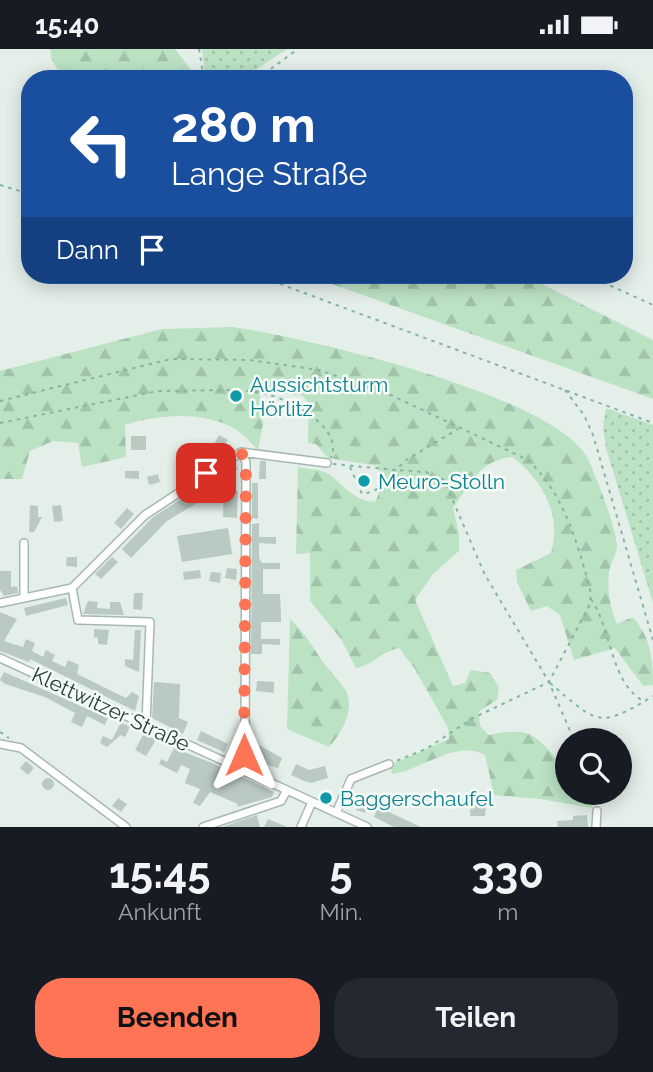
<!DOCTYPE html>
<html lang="de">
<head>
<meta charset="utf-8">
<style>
  body { margin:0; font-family:Raleway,sans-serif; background:#242831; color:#f1f3f6; height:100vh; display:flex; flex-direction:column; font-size:26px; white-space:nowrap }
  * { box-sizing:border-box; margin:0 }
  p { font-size:23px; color:#9ea1a6 }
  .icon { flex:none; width:38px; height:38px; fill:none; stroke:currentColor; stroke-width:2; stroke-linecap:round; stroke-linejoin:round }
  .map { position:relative; height:778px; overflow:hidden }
  .sheet { display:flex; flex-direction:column; background:#171b24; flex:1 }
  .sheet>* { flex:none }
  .guide { position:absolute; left:21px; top:21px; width:612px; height:214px; border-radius:28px; box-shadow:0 4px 18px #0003; background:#1a4fa0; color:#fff; overflow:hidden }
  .buttons { position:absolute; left:555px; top:679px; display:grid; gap:14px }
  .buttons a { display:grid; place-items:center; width:77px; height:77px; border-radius:50%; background:#171b24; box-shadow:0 4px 18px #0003; font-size:35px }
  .pin { position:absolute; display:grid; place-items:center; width:60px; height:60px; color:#fff; margin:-30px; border-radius:14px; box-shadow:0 4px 10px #0006 }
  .me { position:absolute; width:77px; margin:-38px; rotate:0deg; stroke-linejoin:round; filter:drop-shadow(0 0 5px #0008) }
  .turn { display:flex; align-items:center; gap:24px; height:147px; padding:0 35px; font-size:32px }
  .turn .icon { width:91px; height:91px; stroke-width:2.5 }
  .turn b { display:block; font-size:49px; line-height:60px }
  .then { display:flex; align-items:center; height:66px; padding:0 35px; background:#0003; gap:14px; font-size:26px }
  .eta { display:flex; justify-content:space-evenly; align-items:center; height:119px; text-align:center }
  .eta b { font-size:42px; font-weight:700; line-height:49px }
  .action { display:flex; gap:14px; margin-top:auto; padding:14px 35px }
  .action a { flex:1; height:80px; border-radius:28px; background:#fe7454; color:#111; font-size:28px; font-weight:700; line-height:80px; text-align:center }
  .action a+a { background:#242831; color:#f1f3f6 }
  .status { display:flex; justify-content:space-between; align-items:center; height:49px; padding:0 35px; background:#171b24; direction:ltr }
  .status svg { height:19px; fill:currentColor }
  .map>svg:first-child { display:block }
  .grass { fill:url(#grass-dots) }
  .forest { fill:url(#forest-firs) }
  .building { fill:#b9cac3 }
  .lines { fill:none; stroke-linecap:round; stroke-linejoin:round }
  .minor-casing { stroke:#a7b8b1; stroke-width:10 }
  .path { stroke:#82b6a3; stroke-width:2; stroke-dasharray:3.5 5; stroke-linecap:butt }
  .minor { stroke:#fff; stroke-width:7 }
  .route { stroke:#fe7454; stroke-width:12; stroke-dasharray:0 21.6 }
  .culture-dot { fill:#0f9aa8; stroke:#f6fbf8; stroke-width:2.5 }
  .labels { text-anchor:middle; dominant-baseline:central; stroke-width:5; stroke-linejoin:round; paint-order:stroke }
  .culture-label { font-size:21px; fill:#0d838f; stroke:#f6fbf8; text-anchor:start }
  .street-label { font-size:21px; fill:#224338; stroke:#f6fbf8 }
</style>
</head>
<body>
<div class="status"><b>15:40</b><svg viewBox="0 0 49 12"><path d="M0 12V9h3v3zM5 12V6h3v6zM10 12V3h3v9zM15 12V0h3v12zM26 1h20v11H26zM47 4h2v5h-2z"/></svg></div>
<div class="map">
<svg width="653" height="778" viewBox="0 0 653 778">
  <defs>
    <pattern id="grass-dots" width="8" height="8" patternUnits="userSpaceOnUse" patternTransform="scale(1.75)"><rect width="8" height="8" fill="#bce2c4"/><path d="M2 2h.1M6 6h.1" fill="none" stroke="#a1c3a9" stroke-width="1.8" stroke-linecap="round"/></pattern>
    <pattern id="forest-firs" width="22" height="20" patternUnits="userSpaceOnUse" patternTransform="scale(1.75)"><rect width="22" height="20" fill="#bce2c4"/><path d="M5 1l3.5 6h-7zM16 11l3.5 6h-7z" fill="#a1c3a9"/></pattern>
  </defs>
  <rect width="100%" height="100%" fill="#e5efea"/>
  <path class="grass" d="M202,0h85l-45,30h-33l-4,-3z
    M606,359l47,17v178l-47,-155 -3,-21z"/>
  <path class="forest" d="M50,0h125l23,30h-135l-11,-19z
    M307,226h217l129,65v59z
    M233,278c70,10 328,69 356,134 8,18 28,68 28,86 -1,8 -7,17 -8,25 -2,18 1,35 8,52l16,-7c18,22 20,41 20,68l-10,1 -28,-38 -41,12 -14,-45 -13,-9 -16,5 -14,-29 -1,-12 35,-17c11,-39 -8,-71 -38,-96 -32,2 -43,27 -60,51l6,26v17l-26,23 -18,26 38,86 12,-3 6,-13 19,3 9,14 -2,13 -18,11 1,15 9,9c47,-10 47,3 78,35v23h21l5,15 -53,-9 -46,-4 -9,-40c-29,-16 -63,15 -93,19l-2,-9 59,-26 -1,-11 -33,-59 -16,-21c-17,3 -26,17 -43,20l-15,-29 -31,-38v-48l-14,1 2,-87c9,2 21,2 29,6 18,12 24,27 48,29 7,-12 5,-23 3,-36l-50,-8 -12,-14 -8,-1 1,-39 -6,-8 -44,-5 4,33 -5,26c-6,-6 -13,-14 -20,-19 -31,-21 -80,-17 -113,-6l1,32 -44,10 -4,-24 -25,-2 -23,10 -8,28h-22v-108l162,-42z
    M290,570c15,14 22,27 33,43 6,9 15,17 21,26 13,18 -2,45 -15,59l-42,-18z"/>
  <path class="building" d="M219,386l9,5 -6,9 -8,-5z
    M131,387h15v14h-15z
    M260,412h6v18h-7z
    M234,415l4,5 -13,11 -5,-7z
    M125,422h14v8l-14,-1z
    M158,425l2,8 -11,3 -2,-8z
    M209,432l3,9h7l-52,31 -36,37 -9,-9 31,-32z
    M252,434h6v36l-6,-1z
    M224,441l14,1 -1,27 -14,-1z
    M30,456l8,1v11h4l-8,15h-5z
    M61,456l2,16 -9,1 -2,-16z
    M127,459l7,6 -13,15 -7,-6z
    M259,474v14h17v7l-17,-1v15l3,5h18v6h-17v25h17l1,21v7h-20v17h19v6l-18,-1v10h-11l1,-130z
    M228,479l4,26 -50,8 -5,-26z
    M67,508h10v10l-11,-1z
    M112,508l6,5 -17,17 -6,-5z
    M227,519l10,1 -1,11 -11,-2z
    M200,521l1,8 -17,2 -1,-8z
    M0,522h11v16l6,-1 1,7 -14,3 -4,-6z
    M211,523l10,1 -1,10 -11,-2z
    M134,544h9l-1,17 -9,-1z
    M66,549l2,7 -42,11 -2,-8z
    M88,552l10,1 -1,6 13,1v-7h10l4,13 -41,-1z
    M0,563l17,7 -13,22 19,6 3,-8 9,4 -3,8 11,6 3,-7 9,5 -3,6 13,6 3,-7 11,5 -2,9 49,24 6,-6 7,4 -4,15 -105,-52 -1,3 -29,-11z
    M94,580l15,1 -2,15 -9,-1v-6l-4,-1z
    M135,581h6l-2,42 -14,-6v-7l8,1z
    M4,623l104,46 -3,7 -18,-9 -5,11 -11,-5 4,-9 -30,-16 -40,-13 -5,-4z
    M257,632l17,1v11l-18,-2z
    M154,633l26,2 -1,34 9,4 -5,12 -31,-16z
    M121,673l9,5 -5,10 -4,-2 -14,12 -7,-4 3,-7 9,4z
    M201,682l27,13 -4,8 -27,-12z
    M144,684l12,7 -10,16 -11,-6z
    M257,695l25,14 -4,10 -28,-8z
    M174,699l38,15 62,29 -2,5 -35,10 1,-3 -28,-12 -10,14 -7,-3 7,-14 -15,-6 5,-14 -9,-4 -4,8 -18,-9 2,-5 6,3z
    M26,712l8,7 -6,7 -8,-7z
    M296,715l13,6 16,-4 3,12 -17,5 -7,-2 -13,-6z
    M42 735a6 6 0 1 1 12 0a6 6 0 1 1-12 0Z
    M118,749l9,6 -6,8 -9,-6z
    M361,749l8,3 -4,12 -9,-3z
    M471,752h15l-1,15h-15z
    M378,758l43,20h-27l-20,-10z
    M257,766l3,12h-38z
    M587,766l1,12h-30l-1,-6 16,-1v-4z
    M268,770l19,8h-23z"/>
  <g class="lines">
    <g class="minor-casing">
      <path id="minor" d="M72,539l6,32 72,2 -4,102
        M24,549v-55
        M0,554l72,-15 73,-73 96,-63 86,11
        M0,609l367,169
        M0,695l21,4 105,79
        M240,720l5,-14 1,-293 -5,-10
        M336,764l15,-34 38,-15
        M203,778l78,-26 6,-11
        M301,778l11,-25
        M596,778l1,-16"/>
    </g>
    <path class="path" d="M199,0l5,30
      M257,30l41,-30
      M0,136l30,9
      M256,226l397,148
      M587,226l66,30
      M565,341l19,25 9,20 60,205
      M238,343c25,-8 109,29 93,66
      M0,352l171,-42 79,1 69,10 74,26 135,64c37,35 50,85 63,133l-1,11 -41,78 -76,36 -47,31 -30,12
      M0,374l158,-32 79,-1
      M333,415l63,6 10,-10 52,-31
      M350,418l12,27c18,-3 22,-10 34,-24l30,2 18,8 41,95 64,107 25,58
      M591,550c21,30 19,85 54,103
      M550,634c47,40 48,47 103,13
      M0,683l9,6
      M593,744l2,12"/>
    <use href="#minor" class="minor"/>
  </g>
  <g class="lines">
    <path class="route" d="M206,424l35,-21 5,10 -2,293"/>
  </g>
  <g class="culture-dot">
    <circle cx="236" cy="347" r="7"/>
    <circle cx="364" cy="432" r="7"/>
    <circle cx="326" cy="749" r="7"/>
  </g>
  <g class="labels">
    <g class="culture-label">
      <text x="250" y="335">Aussichtsturm<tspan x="250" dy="24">Hörlitz</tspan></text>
      <text x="378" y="432">Meuro-Stolln</text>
      <text x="340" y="749">Baggerschaufel</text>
    </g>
    <g class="street-label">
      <text transform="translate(111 660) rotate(25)">Klettwitzer Straße</text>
    </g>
  </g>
</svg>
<div class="buttons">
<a><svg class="icon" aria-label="search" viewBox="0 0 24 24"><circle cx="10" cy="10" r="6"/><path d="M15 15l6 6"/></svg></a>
</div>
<div class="pin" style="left:206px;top:424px;background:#d93025"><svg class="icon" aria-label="arrive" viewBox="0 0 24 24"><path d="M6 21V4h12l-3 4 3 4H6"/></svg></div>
<svg class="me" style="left:244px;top:706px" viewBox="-20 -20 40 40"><path d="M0-17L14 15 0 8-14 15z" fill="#fe7454" stroke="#fff" stroke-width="4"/></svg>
<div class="guide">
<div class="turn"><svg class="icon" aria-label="left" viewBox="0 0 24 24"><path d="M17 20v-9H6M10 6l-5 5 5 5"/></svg><div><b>280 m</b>Lange Straße</div></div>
<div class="then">Dann<svg class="icon" aria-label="arrive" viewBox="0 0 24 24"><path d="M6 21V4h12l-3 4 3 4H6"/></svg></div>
</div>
</div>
<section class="sheet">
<div class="eta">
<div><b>15:45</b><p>Ankunft</p></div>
<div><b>5</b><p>Min.</p></div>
<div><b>330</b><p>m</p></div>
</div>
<div class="action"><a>Beenden</a><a>Teilen</a></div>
</section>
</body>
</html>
